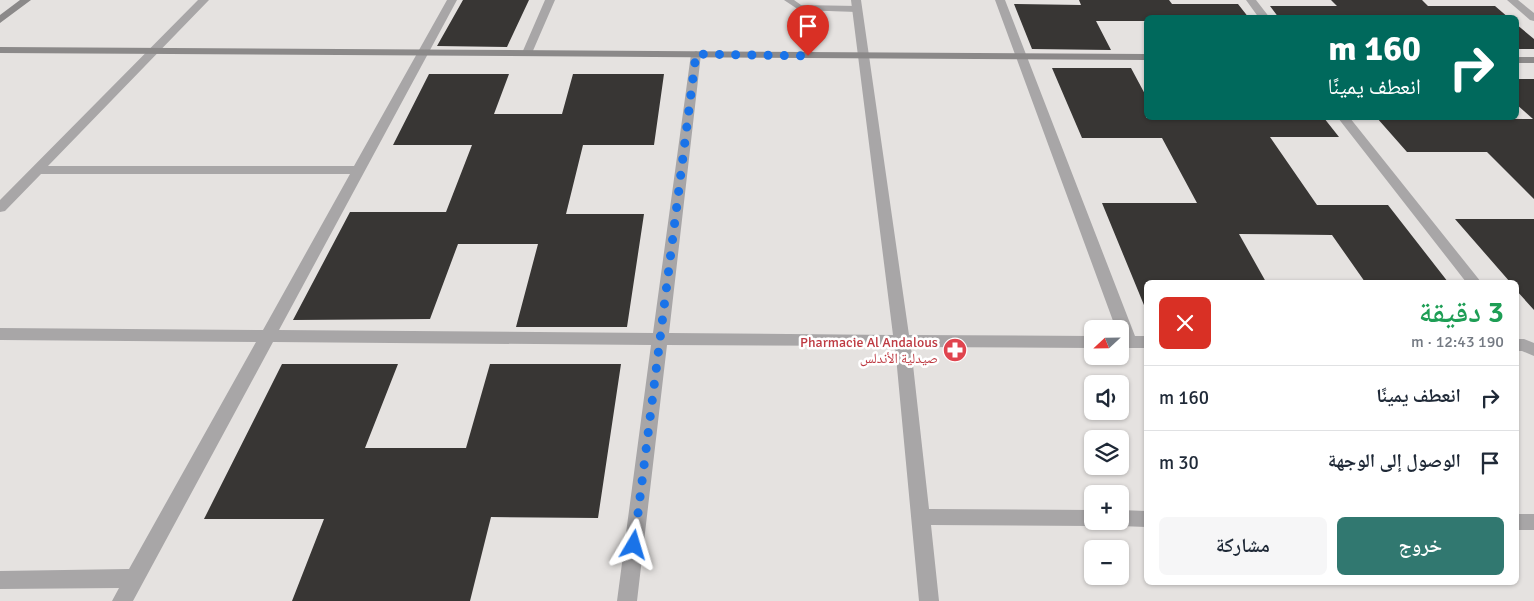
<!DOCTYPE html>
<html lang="ar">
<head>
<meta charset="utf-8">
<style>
  body { margin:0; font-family:Signika,"Noto Naskh Arabic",sans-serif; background:#f6f6f7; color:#1f2937; direction:rtl; height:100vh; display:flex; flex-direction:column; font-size:19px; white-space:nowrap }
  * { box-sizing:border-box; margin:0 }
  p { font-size:16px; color:#747a83 }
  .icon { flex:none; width:28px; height:28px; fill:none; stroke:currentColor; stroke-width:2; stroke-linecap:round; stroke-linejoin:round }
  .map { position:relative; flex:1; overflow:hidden; direction:ltr }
  .side { position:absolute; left:1144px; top:280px; width:375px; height:305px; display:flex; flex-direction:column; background:#fff; border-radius:8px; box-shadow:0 1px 4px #0004; direction:rtl }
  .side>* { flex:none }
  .guide { position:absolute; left:1144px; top:15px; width:375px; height:105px; border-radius:8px; box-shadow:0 1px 4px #0004; direction:rtl; background:#00695c; color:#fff; overflow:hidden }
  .needle { width:32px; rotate:248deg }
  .buttons { position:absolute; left:1084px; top:320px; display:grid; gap:10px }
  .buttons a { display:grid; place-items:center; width:45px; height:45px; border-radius:8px; background:#fff; box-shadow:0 1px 4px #0004; font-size:25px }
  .pin { position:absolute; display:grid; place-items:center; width:42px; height:42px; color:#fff; margin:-51px -21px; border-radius:50% 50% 50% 0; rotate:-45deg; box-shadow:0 0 5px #0007 }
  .pin .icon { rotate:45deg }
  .me { position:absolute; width:55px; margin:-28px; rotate:7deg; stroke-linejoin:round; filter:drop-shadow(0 0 4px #0008) }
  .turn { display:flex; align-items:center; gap:18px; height:105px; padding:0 15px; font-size:22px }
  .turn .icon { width:65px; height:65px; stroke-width:2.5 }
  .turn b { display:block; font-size:35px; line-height:42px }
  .round { display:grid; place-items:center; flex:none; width:52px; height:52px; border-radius:8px; background:#f6f6f7 }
  .headline { display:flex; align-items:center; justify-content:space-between; height:85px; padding:0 15px }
  h1 { font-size:30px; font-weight:600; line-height:38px; color:#1e9e55 }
  .action { display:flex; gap:10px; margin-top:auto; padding:10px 15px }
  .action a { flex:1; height:58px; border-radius:8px; background:#317870; color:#fff; font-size:20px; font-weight:600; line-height:58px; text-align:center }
  .action a+a { background:#f6f6f7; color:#1f2937 }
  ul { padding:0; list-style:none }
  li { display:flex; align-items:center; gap:15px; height:65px; padding:0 15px; border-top:1px solid #e0e1e3 }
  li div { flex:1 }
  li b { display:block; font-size:19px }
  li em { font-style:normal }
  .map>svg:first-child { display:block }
  .building { fill:#383634 }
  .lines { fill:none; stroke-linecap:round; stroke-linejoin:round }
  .lane { fill:#a8a6a7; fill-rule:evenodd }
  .street { fill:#a8a6a7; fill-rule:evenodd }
  .secondary { fill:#8b8989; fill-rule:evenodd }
  .route { stroke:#1a73e8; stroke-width:9; stroke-dasharray:0 16.2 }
  .labels { text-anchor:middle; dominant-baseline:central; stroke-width:5; stroke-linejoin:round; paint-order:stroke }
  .health-label { font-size:14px; fill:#be3a42; stroke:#fff; text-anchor:end }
</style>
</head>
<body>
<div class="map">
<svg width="1534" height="601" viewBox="0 0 1534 601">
  <rect width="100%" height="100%" fill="#e5e2e0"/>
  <path class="building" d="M463,0h66l-22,47 -70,-1z
    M1079,0h90l3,4h66l11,14h-103v3h-50l15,29 -79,-1 -18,-45 67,1z
    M1331,0h91l6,6h67l14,12h-230l-9,-12h67z
    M1516,24l18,15v10h-18z
    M1052,68h79l15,28v22h178l15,19h-69l47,68h71l60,77h-83l-33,-47 -93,-1 27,48h-120v28l-44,-107h95l-35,-65h-80z
    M429,74h80l-15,40h68l11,-40h91l-10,71h-71l-17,69h78l-17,113h-111l22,-83h-80l-28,75 -137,1 57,-108h96l26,-67h-79z
    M1516,79h18v120l-47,-47h-80l-30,-34 156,1 -17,-15z
    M1455,219h79v91l-18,-20v-8h-6z
    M282,364h116l-33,84h101l24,-84h131l-23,154 -107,-1 -21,84h-178l32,-82h-120z"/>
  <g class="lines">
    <path class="lane" d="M784,0h10l7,5 56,1 4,3 -4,3 -58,-2z"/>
    <path class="street" d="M198,0h11l-161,166h306l93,-166h10l-178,330 374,3 38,-279 5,-3 5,3 -32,279 224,2 -42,-335h10l48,335 183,1v12l-181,-1 18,162 163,1v11h8l-1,3 -7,2 -161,-1 8,76h-20l-24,-255 -228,-1 -30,256h-20l34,-256 -378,-3 -140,259h-21l7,-13 -119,1v-18l129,-2 127,-227 -256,-2v-12l263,2 87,-156h-309l-36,37 -5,1v-12z
      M545,0h10l-23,53 -5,3 -4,-1 -1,-2z
      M995,0h10l130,336h11v12h-26v-19h-4z
      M1246,0h10l14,18h-11z
      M1507,0h11l16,13v8l-4,-1z
      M1338,118h12l131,164h-15z
      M1516,339h8l10,4v13l-12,-5h-6z
      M1120,510l26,1v16l-26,-1 -7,-2 -1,-3h8z
      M1516,514h18v16h-18z"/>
    <path class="secondary" d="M20,0h11l-31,23v-8z
      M0,47l1146,7v6l-1146,-7z
      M1516,57h18v6h-18z"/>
  </g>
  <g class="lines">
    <path class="route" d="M634,545l62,-491 112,2"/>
  </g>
  <defs>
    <g id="pharmacy-disc" transform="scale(1.25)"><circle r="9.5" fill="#e0444e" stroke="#fff"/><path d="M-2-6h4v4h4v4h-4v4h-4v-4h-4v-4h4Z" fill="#fff"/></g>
  </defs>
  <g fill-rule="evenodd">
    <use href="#pharmacy-disc" x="955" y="350"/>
  </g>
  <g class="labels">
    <g class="health-label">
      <text x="938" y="342">Pharmacie Al Andalous<tspan x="938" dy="16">صيدلية الأندلس</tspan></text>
    </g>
  </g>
</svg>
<div class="buttons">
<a><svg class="needle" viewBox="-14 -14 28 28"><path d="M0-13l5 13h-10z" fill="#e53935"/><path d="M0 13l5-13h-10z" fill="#747a83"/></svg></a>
<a><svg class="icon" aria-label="sound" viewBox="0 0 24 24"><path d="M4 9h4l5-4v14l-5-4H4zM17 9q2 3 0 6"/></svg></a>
<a><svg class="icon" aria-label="layers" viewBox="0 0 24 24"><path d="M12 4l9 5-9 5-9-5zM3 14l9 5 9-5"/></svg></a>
<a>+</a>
<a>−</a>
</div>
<div class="pin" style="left:808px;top:56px;background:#d93025"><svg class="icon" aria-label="arrive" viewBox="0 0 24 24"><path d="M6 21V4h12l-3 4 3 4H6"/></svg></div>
<svg class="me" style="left:634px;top:545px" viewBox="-20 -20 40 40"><path d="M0-17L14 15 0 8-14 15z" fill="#1a73e8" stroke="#fff" stroke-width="4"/></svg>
<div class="guide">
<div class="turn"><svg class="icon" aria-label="right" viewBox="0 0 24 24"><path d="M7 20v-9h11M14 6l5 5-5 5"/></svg><div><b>160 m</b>انعطف يمينًا</div></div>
</div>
<section class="side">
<div class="headline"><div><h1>3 دقيقة</h1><p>190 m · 12:43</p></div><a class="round" style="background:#d93025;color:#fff"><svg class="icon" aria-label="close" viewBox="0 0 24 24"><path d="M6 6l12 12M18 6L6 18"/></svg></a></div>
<ul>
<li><svg class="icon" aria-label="right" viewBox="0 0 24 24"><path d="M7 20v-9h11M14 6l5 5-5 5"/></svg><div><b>انعطف يمينًا</b></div><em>160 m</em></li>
<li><svg class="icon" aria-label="arrive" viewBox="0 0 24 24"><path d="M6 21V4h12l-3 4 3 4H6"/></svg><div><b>الوصول إلى الوجهة</b></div><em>30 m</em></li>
</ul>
<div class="action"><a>خروج</a><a>مشاركة</a></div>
</section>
</div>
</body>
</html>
